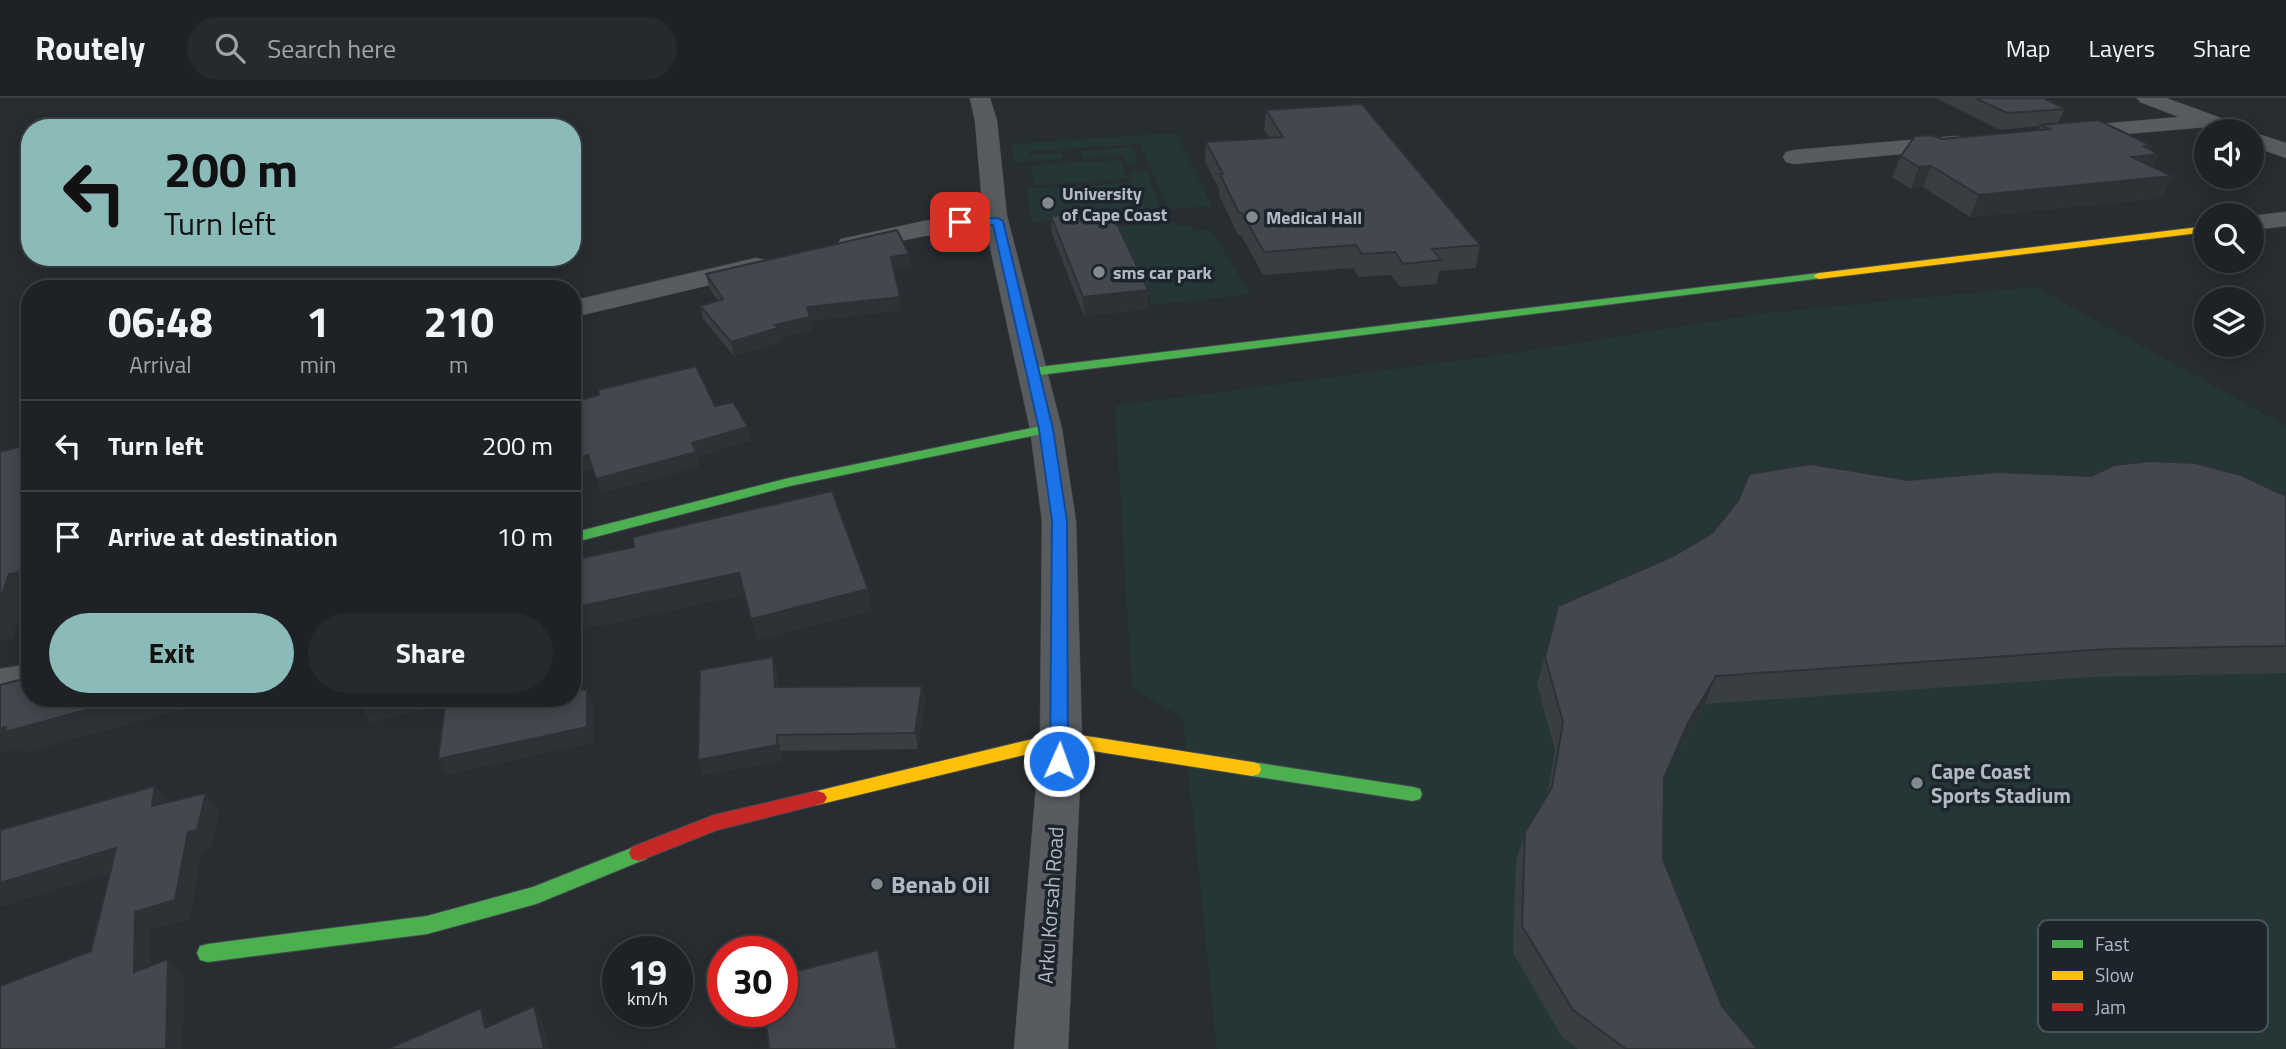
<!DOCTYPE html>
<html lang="en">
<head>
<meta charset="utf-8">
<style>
  body { margin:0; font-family:"Titillium Web",sans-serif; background:#262a2e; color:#f1f3f6; height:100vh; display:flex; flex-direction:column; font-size:26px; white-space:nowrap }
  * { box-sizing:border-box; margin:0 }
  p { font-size:23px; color:#a1a4a7 }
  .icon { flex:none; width:38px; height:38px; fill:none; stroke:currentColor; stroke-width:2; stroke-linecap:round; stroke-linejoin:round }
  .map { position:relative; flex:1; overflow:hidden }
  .side { position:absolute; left:21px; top:182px; width:560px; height:427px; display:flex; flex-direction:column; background:#1e2226; border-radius:28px; box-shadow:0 4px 18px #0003,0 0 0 2px #3c3f43 }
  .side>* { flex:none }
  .guide { position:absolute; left:21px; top:21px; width:560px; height:147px; border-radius:28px; box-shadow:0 4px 18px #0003,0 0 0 2px #3c3f43; background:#8bbbb9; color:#111; overflow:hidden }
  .fabs { position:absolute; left:2194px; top:21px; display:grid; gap:14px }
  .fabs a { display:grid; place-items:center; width:70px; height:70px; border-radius:50%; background:#1e2226; box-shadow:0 4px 18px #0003,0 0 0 2px #3c3f43; font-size:35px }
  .speed { position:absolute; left:602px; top:838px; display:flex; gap:14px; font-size:35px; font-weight:700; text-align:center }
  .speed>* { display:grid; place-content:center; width:91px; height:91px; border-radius:50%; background:#1e2226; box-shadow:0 4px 18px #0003,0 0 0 2px #3c3f43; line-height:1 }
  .speed small { font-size:18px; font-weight:400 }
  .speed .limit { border:10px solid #d22; background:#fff; color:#111 }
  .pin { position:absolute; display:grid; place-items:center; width:60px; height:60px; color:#fff; margin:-30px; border-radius:14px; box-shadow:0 4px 10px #0006 }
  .me { position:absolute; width:77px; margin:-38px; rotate:2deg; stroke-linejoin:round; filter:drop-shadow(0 0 5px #0008) }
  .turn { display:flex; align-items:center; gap:24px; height:147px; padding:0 28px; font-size:32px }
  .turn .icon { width:91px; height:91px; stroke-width:2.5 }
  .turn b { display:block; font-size:49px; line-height:60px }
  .eta { display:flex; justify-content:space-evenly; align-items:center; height:119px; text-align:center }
  .eta b { font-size:42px; font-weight:700; line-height:49px }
  .primary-button { display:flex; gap:14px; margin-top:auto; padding:14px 28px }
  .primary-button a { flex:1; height:80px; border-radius:42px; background:#8bbbb9; color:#111; font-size:28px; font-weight:700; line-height:80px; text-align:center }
  .primary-button a+a { background:#262a2e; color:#f1f3f6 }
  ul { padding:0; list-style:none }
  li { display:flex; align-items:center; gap:21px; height:91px; padding:0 28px; border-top:2px solid #3c3f43 }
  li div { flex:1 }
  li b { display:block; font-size:26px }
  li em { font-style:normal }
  header { display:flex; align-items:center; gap:42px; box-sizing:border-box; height:98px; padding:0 35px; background:#1e2226; border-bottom:2px solid #3c3f43 }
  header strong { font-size:33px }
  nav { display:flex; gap:38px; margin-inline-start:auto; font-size:24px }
  .search { width:490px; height:63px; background:#262a2e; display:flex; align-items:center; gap:18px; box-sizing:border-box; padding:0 24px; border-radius:38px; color:#a1a4a7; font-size:26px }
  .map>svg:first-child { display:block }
  .green { fill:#253637 }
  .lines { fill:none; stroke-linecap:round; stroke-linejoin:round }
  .street-casing { stroke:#454a4f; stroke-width:1 }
  .fast-casing { stroke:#454a4f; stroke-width:2 }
  .slow-casing { stroke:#454a4f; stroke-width:2 }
  .jam-casing { stroke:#454a4f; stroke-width:2 }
  .street { fill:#585c61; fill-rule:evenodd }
  .fast { fill:#4caf50; fill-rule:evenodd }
  .slow { fill:#ffc107; fill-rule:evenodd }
  .jam { fill:#c62828; fill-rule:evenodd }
  .wall { fill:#393e43 }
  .shaded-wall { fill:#2e3237 }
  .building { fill:#42484e; stroke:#2e3237; stroke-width:2 }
  .route { fill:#1a73e8; stroke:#114b97; stroke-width:2 }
  .poi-dot { fill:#818991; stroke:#1c242c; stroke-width:2.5 }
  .labels { text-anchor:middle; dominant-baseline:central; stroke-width:7; stroke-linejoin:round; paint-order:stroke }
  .far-poi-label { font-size:18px; font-weight:bold; fill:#b1bac4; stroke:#1c242c; text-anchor:start }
  .poi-label { font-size:21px; font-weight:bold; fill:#b1bac4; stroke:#1c242c; text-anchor:start }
  .street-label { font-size:21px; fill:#b1bac4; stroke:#1c242c }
  .near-poi-label { font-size:24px; font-weight:bold; fill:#b1bac4; stroke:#1c242c; text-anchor:start }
  .key { fill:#1c242c; stroke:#49515a; stroke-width:2 }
  .key-label { font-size:19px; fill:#b1bac4 }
</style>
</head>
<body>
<header>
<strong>Routely</strong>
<div class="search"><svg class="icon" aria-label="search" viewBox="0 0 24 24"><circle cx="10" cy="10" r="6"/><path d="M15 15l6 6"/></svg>Search here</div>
<nav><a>Map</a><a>Layers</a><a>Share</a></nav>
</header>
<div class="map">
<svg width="2286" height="951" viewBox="0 0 2286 951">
  <rect width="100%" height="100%" fill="#282d32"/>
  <path class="green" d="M1176,35l36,73 -43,3 -29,-65 -111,7 1,4 31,-2 1,6 -47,3 -4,-18z
    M1132,49l7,16 -12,1 -4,-9 -41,3 -2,-7z
    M1121,62l6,19 -93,6 -4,-20z
    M1147,73l15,43 -130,8 -6,-33 106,-6 -3,-11z
    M1173,123l2,5 15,-1 4,6 17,-1 39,64 -97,11 -36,-78z
    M2035,189l251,139v623h-1069l-34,-331 -51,-30 -17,-282 400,-53 252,-40z"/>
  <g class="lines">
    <g class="street-casing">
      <path id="street" d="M970,0h20l7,23 10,95 55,213 14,92 6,218 -14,310h-54l26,-310 2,-218 -12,-92 -44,-200 -62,7 -74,16 -9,-3 -4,-5 4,-5 83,-18 59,-7 -8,-93z
        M2137,0h29l77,28 3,5h-30l-10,-4 -139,12 -8,-1 -3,-5 3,-5 8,-1 112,-10 -39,-15z
        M2252,34l34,11v15l-34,-12z
        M1957,38l8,2 3,5 -3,5 -171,16 -8,-2 -3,-5 3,-5 8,-2z
        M2286,114v14l-34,4v-14z
        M756,160l9,2 4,6 -4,6 -187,44 -6,-1v-14z
        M30,566v28l-30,5v-28z"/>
    </g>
    <g class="fast-casing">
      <path id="fast" d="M1819,175l6,3 -2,2 -792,98 -6,-4 6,-4z
        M1046,327l5,1 2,3 -2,3 -261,54 -218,57v-10l217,-55z
        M1252,664l161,25 7,2 2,5 -2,5 -7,2 -161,-25 -7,-2 -2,-5 2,-5z
        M639,747l7,2 3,6 -3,6 -110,45 -109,30 -219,28 -8,-2 -3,-7 3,-7 8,-2 219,-28 106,-29z"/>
    </g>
    <g class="slow-casing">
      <path id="slow" d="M2207,128v6l-388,47 -6,-3 6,-3z
        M1061,634l191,30 7,2 2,5 -2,5 -7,2 -191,-30 -244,59 -7,-2 -3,-5 3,-5 7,-2z"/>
    </g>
    <g class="jam-casing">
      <path id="jam" d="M817,693l7,2 3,5 -3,5 -107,27 -78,31 -7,-2 -3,-6 3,-6 82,-32z"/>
    </g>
    <use href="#street" class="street"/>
    <use href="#fast" class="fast"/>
    <use href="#slow" class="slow"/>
    <use href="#jam" class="jam"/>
  </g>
  <path class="wall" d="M1936,0h108l21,11 -7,14 92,26 2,18 20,9 -11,22 -191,19 -47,-30 -12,2 -19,-12 9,-21 41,-17 96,-9 2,-4 -40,4z
    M1266,12l214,135 -4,23 -37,3 -2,13 -37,3 -9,-12 -32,2 -6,-9 -90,7 -22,-40h-3l-19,-40v-6l-14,-27 1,-20 63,-5 -5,-7z
    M1051,118l97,74v19l-64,7 -32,-82z
    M911,169l-17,2 7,41 -91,11 2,9 -32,8 1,4 -47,14 -31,-37 -3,-13 18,-5 -9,-13 -3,-14z
    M1908,382l378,16v177l-195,4 -386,27 -28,47 -13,29 -1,79 59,147 36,43h-180l-16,-12 -49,-84 3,-93 9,-28 22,-36 8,-46 -18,-65 21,-79z
    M773,559l4,16 1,14 144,-1 3,15 -7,48 -137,2 1,10 -79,14z"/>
  <path class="shaded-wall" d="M2143,48h9l-5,9 12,-1 -11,21 -16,-18z
    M1931,68l-8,21 -12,2 8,-22z
    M2172,78l-11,22 -191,19 9,-22z
    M909,156l2,13 -18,3 -2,-13z
    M1148,192v19l-64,7 -1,-19z
    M900,199l1,13 -91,11 2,9 -32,8 1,4 -47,14 -3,-14 44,-17 32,-18z
    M748,329l3,14 -54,16 2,10 -98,26 -5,-14 96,-36z
    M588,357l5,14 -16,5 -5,-14z
    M30,472v27l-4,1 -13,40 -13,3v-41l9,-26z
    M739,475l6,22 -173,37v-24z
    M868,491l4,22 -115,30 -6,-22z
    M773,559l4,16 2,30 -4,-16z
    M1716,578l-11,28 -28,47 -24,55 35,-83z
    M922,588l3,15 -7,48 -3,-16z
    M587,591l6,15v39l-147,32 -8,-16z
    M130,600h117l-40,11 -4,-5 -180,49 -3,-4 -20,5v-25z
    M398,600h56l2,3 -86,22 -9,-16z
    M509,600h7v23l-7,-15z
    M777,637l4,16 1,10 -79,14 -5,-15z
    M155,688l15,18 -18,2z
    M206,695l13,19 -8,36 -9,3 -12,68 -39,11v60l-17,-18 1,-60 53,-80z
    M116,750l16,19 -132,40v-24z
    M878,852l5,22 14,77z
    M168,861l16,19 -1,71h-17z
    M534,908l10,19 6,24h-6z
    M481,910l11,19 -7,1z"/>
  <path class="building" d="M1975,0h69l21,11 -58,4z
    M1362,6l118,141 -48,4 9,11 -38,4 -8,-12 -33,2 -6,-9 -92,7 -22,-39h-3l-7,-14 -12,-25h3l-17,-32 77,-5 -17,-27z
    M2098,22l54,26h-9l16,8 -27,3 40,19 -193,19 -48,-29 -12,1 -18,-11 14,-20 16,-1 11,4 108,-10 -9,-4z
    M1111,113l37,79 -65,7 -32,-81z
    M897,132l12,24 -18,3 9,40 -93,10 3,10 -35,8 3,3 -47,14 -31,-36 23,-7 -17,-25z
    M696,268l19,40 18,-4 15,25 -56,16 4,9 -100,27 -8,-24 -16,5v-58l27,-7 -1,-5z
    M30,346v126l-21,4 -9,26v-148z
    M2152,363l43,2 46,12 45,21v150l-177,3 -393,27 -28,47 -24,55 -1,81 59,147 36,43h-132l-53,-39 -51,-84 3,-94 27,-45 11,-65 -18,-65 13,-51 115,-50 39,-23 26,-32 11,-27 62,-10 97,16 89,-8 94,4 23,-11z
    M832,393l36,98 -117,30 -12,-46 -167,35v-40l5,-1v-8l57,-12 -1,-10z
    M773,559l2,30 147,-1 -7,47 -138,2v10l-79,15 2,-90z
    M30,579v21h100l-125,34 1,-5 -6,2v-44z
    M587,591v38l-149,32 8,-61h63v8l34,-8h29v-6z
    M362,600h36l-37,9z
    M155,688l-3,20 54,-13 -9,37 -9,2 -13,68 -40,12 -1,60 34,-13 -2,90h-166v-63l91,-35 25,-103 -116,35v-53z
    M878,852l19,99h-128l-4,-37h17v-37z
    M534,908l10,43h-156l93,-41 4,20z"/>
  <path class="route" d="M998,120l5,3 50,208 14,92 1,240 -2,5h-14l-2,-5 2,-240 -13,-92 -46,-204h-33l-5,-3 5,-3z"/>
  <g class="poi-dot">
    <circle cx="1048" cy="105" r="7"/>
    <circle cx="1252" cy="119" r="7"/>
    <circle cx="1099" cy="174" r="7"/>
    <circle cx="1917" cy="685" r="7"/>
    <circle cx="877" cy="786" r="7"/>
  </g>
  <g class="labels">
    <g class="far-poi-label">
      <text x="1062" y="95">University<tspan x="1062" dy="21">of Cape Coast</tspan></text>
      <text x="1266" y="119">Medical Hall</text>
      <text x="1113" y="174">sms car park</text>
    </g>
    <g class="poi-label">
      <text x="1931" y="673">Cape Coast<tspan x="1931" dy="24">Sports Stadium</tspan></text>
    </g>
    <g class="street-label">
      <text transform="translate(1050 807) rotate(-86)">Arku Korsah Road</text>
    </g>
    <g class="near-poi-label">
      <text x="891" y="786">Benab Oil</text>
    </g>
  </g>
  <rect x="2038" y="822" width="230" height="112" rx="10" class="key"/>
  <rect x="2052" y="842" width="31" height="8" fill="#4caf50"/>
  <rect x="2052" y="873" width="31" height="9" fill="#ffc107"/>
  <rect x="2052" y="905" width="31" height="8" fill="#c62828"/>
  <g class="key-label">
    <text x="2095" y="853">Fast</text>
    <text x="2095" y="884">Slow</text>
    <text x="2095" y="916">Jam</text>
  </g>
</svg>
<div class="fabs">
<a><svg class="icon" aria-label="sound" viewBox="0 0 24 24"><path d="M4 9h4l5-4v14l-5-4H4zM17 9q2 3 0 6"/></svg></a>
<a><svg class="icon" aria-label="search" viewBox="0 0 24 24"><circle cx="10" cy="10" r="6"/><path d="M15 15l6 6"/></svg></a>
<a><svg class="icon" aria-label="layers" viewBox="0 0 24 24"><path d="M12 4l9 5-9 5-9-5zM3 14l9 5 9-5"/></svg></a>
</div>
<div class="speed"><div>19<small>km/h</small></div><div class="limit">30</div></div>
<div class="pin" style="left:960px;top:124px;background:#d93025"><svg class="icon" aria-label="arrive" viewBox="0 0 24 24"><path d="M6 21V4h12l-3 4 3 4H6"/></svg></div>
<svg class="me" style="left:1059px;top:663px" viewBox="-20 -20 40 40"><circle r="17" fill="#1a73e8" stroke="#fff" stroke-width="3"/><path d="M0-11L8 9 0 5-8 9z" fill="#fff"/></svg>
<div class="guide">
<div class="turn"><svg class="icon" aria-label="left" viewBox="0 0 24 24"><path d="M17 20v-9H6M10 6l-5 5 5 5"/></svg><div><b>200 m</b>Turn left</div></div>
</div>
<section class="side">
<div class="eta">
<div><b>06:48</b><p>Arrival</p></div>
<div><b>1</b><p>min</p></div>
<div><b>210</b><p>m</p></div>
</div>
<ul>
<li><svg class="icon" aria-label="left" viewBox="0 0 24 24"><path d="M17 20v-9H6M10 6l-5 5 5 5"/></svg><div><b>Turn left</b></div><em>200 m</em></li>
<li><svg class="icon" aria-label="arrive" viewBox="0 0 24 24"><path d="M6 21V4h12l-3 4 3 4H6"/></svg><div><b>Arrive at destination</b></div><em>10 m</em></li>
</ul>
<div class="primary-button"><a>Exit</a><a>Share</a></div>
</section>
</div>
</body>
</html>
